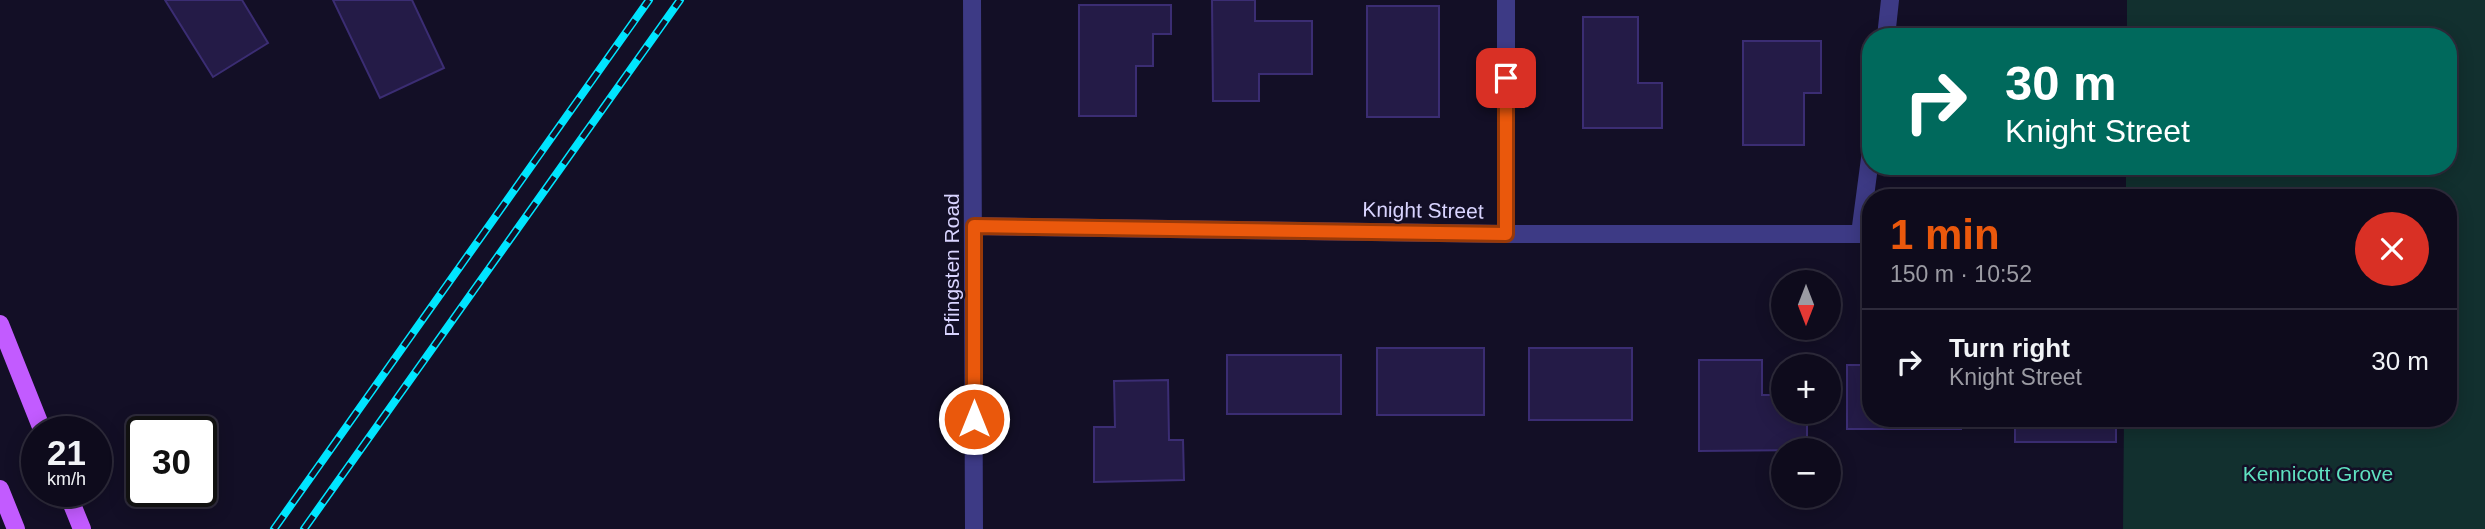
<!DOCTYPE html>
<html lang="en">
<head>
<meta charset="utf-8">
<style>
  body { margin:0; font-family:Helvetica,sans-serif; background:#1c1929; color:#f1f3f6; height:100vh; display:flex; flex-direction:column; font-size:26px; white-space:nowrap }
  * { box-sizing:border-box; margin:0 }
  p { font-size:23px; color:#9b9ba3 }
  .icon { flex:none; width:38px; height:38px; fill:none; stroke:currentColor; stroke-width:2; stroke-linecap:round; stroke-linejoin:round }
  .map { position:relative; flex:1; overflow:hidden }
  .side { position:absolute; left:1862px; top:189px; width:595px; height:238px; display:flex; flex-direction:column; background:#0e0b1c; border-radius:28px; box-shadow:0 4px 18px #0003,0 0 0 2px #2e2b3b }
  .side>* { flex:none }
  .top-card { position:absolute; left:1862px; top:28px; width:595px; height:147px; border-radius:28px; box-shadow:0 4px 18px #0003,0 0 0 2px #2e2b3b; background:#00695c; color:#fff; overflow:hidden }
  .needle { width:46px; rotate:180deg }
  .buttons { position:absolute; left:1771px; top:270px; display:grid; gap:14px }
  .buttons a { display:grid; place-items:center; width:70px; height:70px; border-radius:50%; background:#0e0b1c; box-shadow:0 4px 18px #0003,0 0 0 2px #2e2b3b; font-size:35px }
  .speed { position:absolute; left:21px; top:416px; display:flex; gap:14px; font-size:35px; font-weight:700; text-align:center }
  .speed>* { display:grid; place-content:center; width:91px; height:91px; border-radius:50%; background:#0e0b1c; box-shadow:0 4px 18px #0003,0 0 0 2px #2e2b3b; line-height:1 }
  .speed small { font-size:18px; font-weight:400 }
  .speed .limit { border:4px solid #111; border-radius:10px; background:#fff; color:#111 }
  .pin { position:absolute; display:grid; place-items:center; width:60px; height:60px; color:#fff; margin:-30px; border-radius:14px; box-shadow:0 4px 10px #0006 }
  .me { position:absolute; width:77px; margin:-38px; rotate:0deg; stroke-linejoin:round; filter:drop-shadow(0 0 5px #0008) }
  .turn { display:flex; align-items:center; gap:24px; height:147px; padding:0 28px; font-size:32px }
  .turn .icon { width:91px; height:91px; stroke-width:2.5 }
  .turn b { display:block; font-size:49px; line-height:60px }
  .round { display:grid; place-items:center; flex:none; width:74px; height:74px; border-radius:37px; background:#1c1929 }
  .headline { display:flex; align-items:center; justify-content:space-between; height:119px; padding:0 28px }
  h1 { font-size:42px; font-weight:700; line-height:52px; color:#ea580c }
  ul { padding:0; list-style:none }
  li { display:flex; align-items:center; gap:21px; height:105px; padding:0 28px; border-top:2px solid #2e2b3b }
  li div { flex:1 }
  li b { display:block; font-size:26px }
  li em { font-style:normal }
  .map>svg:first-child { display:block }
  .green { fill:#12302f }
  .building { fill:#241b47; stroke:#3b2d73; stroke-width:2 }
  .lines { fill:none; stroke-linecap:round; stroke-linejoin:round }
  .minor { stroke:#3d3a85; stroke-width:18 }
  .primary { stroke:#c25bff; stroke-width:18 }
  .rail-casing { stroke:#00e5ff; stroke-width:8 }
  .rail { stroke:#130f26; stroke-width:5; stroke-dasharray:16; stroke-linecap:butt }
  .route-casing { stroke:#983908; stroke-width:18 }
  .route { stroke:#ea580c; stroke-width:12 }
  .labels { text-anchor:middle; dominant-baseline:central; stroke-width:5; stroke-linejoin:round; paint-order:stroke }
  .street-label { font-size:21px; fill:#d9d4ff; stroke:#130f26 }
  .park-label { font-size:21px; fill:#5fe0c0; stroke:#130f26 }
</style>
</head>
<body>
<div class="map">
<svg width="2485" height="529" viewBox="0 0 2485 529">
  <rect width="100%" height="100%" fill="#130f26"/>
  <path class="green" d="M2127,0h358v529h-362l1,-111h324v-220h-322v-32h322v-129h-321z"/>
  <path class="building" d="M165,0h77l26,43 -55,34z
    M333,0h79l32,68 -64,30z
    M1212,0h43v21h57v53h-53v27h-46z
    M1079,5h92v29h-18v32h-17v50h-57z
    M1367,6h72v111h-72z
    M1583,17h55v66h24v45h-79z
    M1743,41h78v52h-17v52h-61z
    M1377,348h107v67h-107z
    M1529,348h103v72h-103z
    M1227,355h114v59h-114z
    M1699,360h63v35h21v16h24v39l-108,1z
    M1847,365h24v53h90v11h-114z
    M1168,380l1,60h14l1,40 -90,2v-55h21l-1,-46z
    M2015,418h101v24h-101z"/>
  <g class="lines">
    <path class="minor" d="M972,0l2,529
      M1506,0v234
      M1886,37l4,-37
      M974,226l532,8h365
      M1860,234l11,-83"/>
    <path class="primary" d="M0,324l43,108
      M0,489l16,40
      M67,492l15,37"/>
    <g class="rail-casing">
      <path id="rail" d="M274,529l375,-529
        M304,529l376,-529"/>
    </g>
    <use href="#rail" class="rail"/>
  </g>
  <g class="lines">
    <g class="route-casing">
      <path id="route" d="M974,419v-193l532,8v-156"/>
    </g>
    <use href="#route" class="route"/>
  </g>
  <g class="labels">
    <g class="street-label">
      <text transform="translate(1423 210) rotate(1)">Knight Street</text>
      <text transform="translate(951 265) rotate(-90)">Pfingsten Road</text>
    </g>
    <g class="park-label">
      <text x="2318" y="473">Kennicott Grove</text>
    </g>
  </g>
</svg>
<div class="buttons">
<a><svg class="needle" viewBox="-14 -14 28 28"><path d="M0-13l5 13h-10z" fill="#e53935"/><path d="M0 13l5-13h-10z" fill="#9b9ba3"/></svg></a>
<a>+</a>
<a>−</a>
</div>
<div class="speed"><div>21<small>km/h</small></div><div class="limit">30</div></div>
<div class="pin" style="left:1506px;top:78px;background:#d93025"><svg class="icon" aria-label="arrive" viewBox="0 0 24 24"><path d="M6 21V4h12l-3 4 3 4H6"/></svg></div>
<svg class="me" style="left:974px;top:419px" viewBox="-20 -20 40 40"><circle r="17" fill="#ea580c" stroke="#fff" stroke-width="3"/><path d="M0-11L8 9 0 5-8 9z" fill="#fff"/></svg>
<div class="top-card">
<div class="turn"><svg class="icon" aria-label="right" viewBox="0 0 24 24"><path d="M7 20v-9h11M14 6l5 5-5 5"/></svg><div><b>30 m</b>Knight Street</div></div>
</div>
<section class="side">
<div class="headline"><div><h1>1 min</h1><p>150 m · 10:52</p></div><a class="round" style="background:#d93025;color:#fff"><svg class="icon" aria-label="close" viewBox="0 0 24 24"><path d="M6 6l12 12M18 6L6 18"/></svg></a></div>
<ul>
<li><svg class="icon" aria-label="right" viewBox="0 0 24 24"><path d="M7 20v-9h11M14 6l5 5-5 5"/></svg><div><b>Turn right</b><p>Knight Street</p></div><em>30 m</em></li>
</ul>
</section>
</div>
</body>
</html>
